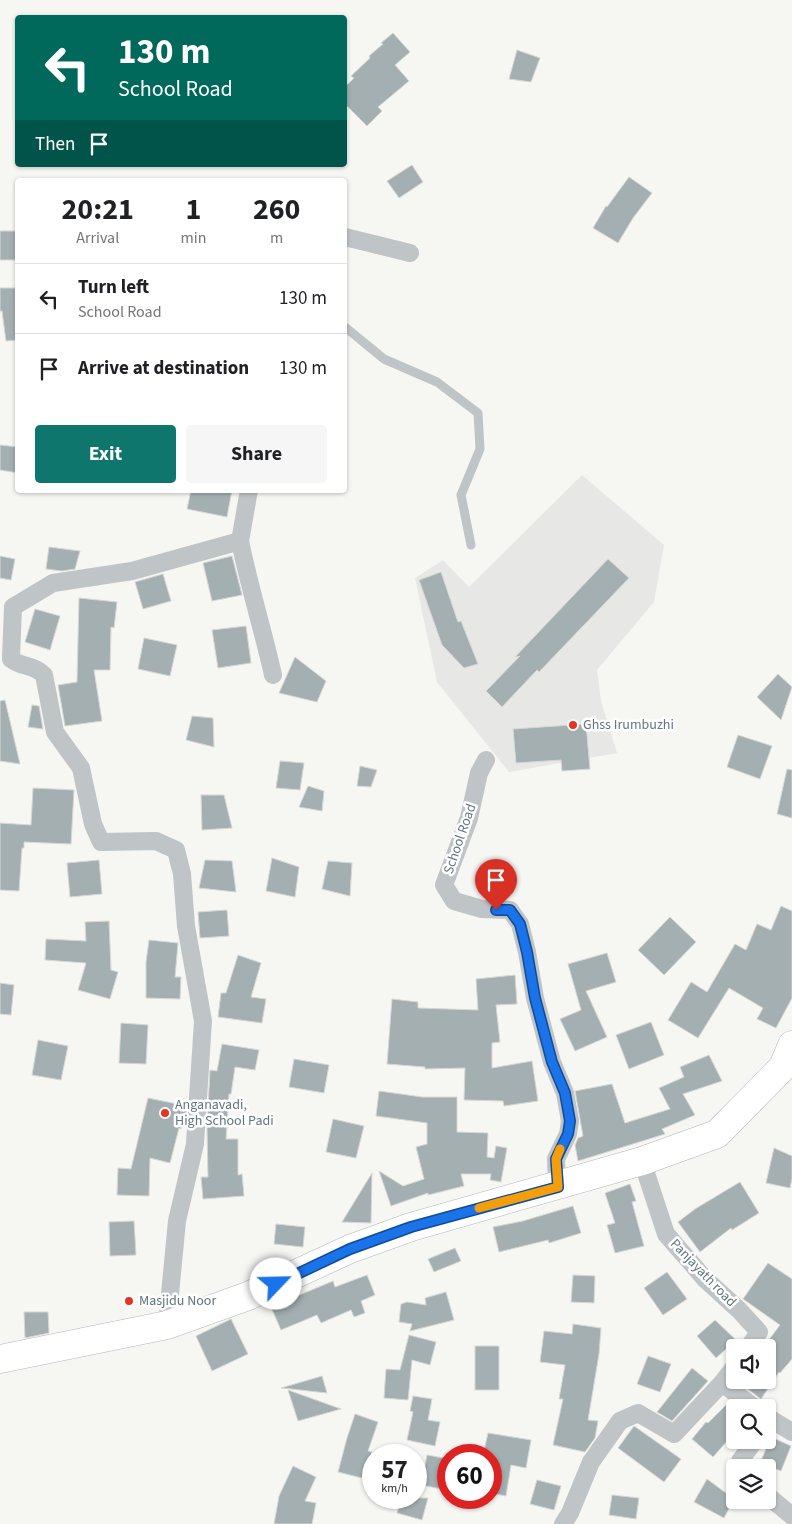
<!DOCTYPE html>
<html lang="en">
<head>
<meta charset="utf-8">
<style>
  body { margin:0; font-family:"Source Sans 3",sans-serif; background:#f6f6f6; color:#202124; height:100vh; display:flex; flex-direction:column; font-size:19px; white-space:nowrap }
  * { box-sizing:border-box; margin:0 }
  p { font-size:16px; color:#757577 }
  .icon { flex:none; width:28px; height:28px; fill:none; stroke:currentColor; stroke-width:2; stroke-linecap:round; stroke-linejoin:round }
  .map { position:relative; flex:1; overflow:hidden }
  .drawer { position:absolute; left:15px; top:178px; width:332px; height:315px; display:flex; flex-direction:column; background:#fff; border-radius:5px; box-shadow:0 1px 4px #0004 }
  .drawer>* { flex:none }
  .guide { position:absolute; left:15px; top:15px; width:332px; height:152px; border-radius:5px; box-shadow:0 1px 4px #0004; background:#00695c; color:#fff; overflow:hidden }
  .buttons { position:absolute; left:726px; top:1339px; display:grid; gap:10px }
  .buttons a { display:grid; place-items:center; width:50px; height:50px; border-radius:5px; background:#fff; box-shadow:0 1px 4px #0004; font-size:25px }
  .speed { position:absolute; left:362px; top:1444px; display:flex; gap:10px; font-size:25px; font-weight:700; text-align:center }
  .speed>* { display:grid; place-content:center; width:65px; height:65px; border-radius:50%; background:#fff; box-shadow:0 1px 4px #0004; line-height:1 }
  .speed small { font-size:12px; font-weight:400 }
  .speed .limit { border:8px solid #d22; background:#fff; color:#111 }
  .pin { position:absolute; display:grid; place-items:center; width:42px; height:42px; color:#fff; margin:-51px -21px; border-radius:50% 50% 50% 0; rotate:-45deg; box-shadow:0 0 5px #0007 }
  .pin .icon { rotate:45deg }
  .me { position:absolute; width:55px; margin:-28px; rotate:66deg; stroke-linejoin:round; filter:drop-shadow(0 0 4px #0008) }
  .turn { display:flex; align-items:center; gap:18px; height:105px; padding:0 20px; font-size:22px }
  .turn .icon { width:65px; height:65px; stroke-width:2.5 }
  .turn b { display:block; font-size:35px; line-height:42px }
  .then { display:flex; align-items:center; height:48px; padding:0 20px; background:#0003; gap:10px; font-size:19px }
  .eta { display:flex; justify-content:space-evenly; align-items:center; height:85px; text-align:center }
  .eta b { font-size:30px; font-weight:700; line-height:35px }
  .button { display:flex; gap:10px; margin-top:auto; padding:10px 20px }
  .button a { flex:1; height:58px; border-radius:5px; background:#0f766e; color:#fff; font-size:20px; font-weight:700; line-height:58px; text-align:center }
  .button a+a { background:#f6f6f6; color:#202124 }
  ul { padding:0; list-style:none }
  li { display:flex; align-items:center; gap:15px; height:70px; padding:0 20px; border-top:1px solid #e0e0e0 }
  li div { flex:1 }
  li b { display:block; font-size:19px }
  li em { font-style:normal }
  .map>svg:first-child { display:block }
  .built { fill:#e7e7e6 }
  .building { fill:#a4afb2; stroke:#d7d7d5 }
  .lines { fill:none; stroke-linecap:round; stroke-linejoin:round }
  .primary-casing { stroke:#b2b8bb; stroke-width:29 }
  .lane { stroke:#bfc4c7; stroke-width:9 }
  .street { stroke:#bfc4c7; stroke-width:18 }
  .primary { stroke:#fff; stroke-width:28 }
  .route-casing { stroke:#114b97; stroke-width:12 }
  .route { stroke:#1a73e8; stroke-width:9 }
  .slow { stroke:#f59e0b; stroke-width:9 }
  .poi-dot { fill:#e53423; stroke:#fff; stroke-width:2 }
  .labels { text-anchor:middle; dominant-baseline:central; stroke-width:5; stroke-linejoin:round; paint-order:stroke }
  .poi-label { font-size:14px; fill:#61767e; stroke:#fff; text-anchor:start }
  .street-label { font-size:14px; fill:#61767e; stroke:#fff }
</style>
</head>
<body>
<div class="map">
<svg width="792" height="1524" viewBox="0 0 792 1524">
  <rect width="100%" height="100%" fill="#f6f6f2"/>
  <path class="built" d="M582,475l82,70 -10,57 -57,68 4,31 16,52 -108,19 -72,-90 -22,-104 28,-18 26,27z"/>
  <path class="building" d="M393,33l17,19 -15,13 14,16 -31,26 4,4 -15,15 -22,-22v-17l9,-9 -3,-2 19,-18 -1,-2 14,-12 -2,-1z
    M517,50l23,8 -9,24 -22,-3z
    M412,165l11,17 -24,16 -12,-17z
    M629,177l23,16 -19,25 -15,25 -25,-15 13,-22 1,1z
    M0,231h18v29h-18z
    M0,288h18v52l-12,1 -4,-30h-2z
    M0,445l18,2v26l-18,-3z
    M191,490h41l-5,27 -40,-8z
    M49,547l31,4 -5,18 -13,2 -16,-2z
    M0,556l15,3 -4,21 -11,-2z
    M232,556l10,39 -30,6 -9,-38z
    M608,559l21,19 -90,94 -2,-2 -35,37 -16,-16 34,-35 -5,1z
    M441,572l17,50 3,-1 17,43 -14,4 -22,-23 -23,-65z
    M163,574l8,27 -28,8 -8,-27z
    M79,598l38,4 -3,26 -3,-1 -1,43h-16l8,51 -37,5 -7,-41 19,-3z
    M35,609l25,7 -10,34 -25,-8z
    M246,626l5,37 -33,5 -6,-38z
    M144,638l33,7 -7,31 -32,-7z
    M295,657l31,24 -9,21 -38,-9z
    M778,674l14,13 -11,33 -24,-23z
    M5,700l15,64 -20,-3v-60z
    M32,705l7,1 4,23 -15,-2z
    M192,716l21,2 1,29 -28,-7z
    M586,724l4,45 -28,2 -1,-11 -45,3 -3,-34z
    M738,735l34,11 -12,33 -33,-12z
    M280,761l24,2 -4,27 -24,-2z
    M360,766l17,4 -6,17 -14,-1z
    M787,769l5,1v48l-15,-4z
    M308,786l16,5 -2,20 -23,-4z
    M33,788l41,2 -3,54 -47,-2v6h-2l-3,43 -19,-1v-67l31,2z
    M201,795h23l8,33 -30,2z
    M272,858l27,9 -4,30 -29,-6z
    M99,860l3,34 -32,3 -3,-34z
    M205,860l27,1 4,31 -37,-4z
    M328,861l24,2 -2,33 -28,-7z
    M781,906l11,5v87l-16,30 -19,-9 6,-11 -34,-20 -31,50 -30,-18 23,-38 16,10 28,-48 11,6 11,-26 14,6z
    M227,910l2,26 -29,2 -2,-26z
    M670,917l26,25 -32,33 -26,-25z
    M109,921l2,49 7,2 -8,27 -32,-9 8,-27 -41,-3 1,-21 40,2 -1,-19z
    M149,940l29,3 -3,34h6l-1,22 -34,-1v-36z
    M607,953l9,29 -30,9 21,46 -32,14 -15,-32 21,-9 -13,-46z
    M238,955l23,8 -10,34 15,2 -4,24 -44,-6 3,-24h5z
    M515,975l2,29 -21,1 4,37 -8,1v25l40,-7 6,40 -34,5 -1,-5 -39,-1 1,-32 -40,1v-2l-38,-3 5,-65 26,3v6l60,2 -2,-31z
    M0,983l14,2 -3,30 -11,-1z
    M651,1022l13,33 -35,14 -13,-34z
    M121,1023l27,2 -2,39 -27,-1z
    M38,1040l30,6 -7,34 -29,-5z
    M222,1044l37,6 -4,20 -20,-3 -4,27h-2l-3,45h12v36l4,-1 2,22 -41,3 -2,-22h7l-1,-50 3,-57 7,1z
    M709,1055l13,26 -39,13 12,21 -33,14 3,5 -87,27 -3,-16 3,-7 5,-2 -8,-45 37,-7 13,39 45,-14 -11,-21 25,-11 -4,-10z
    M294,1059l35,6 -5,28 -35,-6z
    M379,1091l43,6h35v35l31,1 -1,24 7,1 2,-12 11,2 -6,34 -11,-2 1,-6h-30l3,12 -36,9v-2l-37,13 -12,-35 24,15 21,-7 -8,-32 11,-3v-21l-51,-7z
    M148,1098l39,8 -1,17 -4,-1 -1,7 -2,-1 -9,35 -20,-5 -1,38 -32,-1 1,-27 13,1z
    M333,1119l31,7 -8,32 -30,-6z
    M774,1148l18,8v23l-2,9 -24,-5z
    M372,1173l-1,50 -29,-1z
    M740,1182l19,31 -27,17 -1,-2 -31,24 -22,-30 17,-13z
    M630,1184l6,17 -4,1 12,44 -29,7 -8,-28 8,-2 -10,-30z
    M573,1206l8,27 -32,10 -1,-3 -49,12 -6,-25 30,-6z
    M134,1221l2,34 -26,1 -1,-34z
    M276,1224l29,3 -2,20 -29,-3z
    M455,1248l6,13 -27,11 -6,-13z
    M768,1263l24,16v80l-12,14 -1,-1 -18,27 -24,-18 31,-1v-39l12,-16 -37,-26z
    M667,1272l20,27 -24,16 -19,-27z
    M367,1275l8,20 -14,6 4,12 -11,4 -3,-7 -30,13 -4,-8 -36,15 -10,-23 62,-26 2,6z
    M573,1275l22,1 -1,27 -23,-1z
    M446,1292l8,28 -44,11 2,-7 -13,-2 2,-18 6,-2 19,3 -1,-7z
    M24,1312h24l1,21 -24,5z
    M231,1319l17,35 -36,17 -16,-35z
    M715,1320l21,20 -20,18 -19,-22z
    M573,1324l28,4 -2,26 -11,66 10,1 -3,17 -10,14 -32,-7 10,-46h-4l6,-34 -25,-3 4,-31 28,3z
    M409,1335l27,7 -6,23 -18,-5 -4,40 -24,-2 2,-29 14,1z
    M475,1346h24v44h-24z
    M648,1356l23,8 -11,28 -23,-8z
    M692,1368l16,13 -36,40 -15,-9z
    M322,1376l5,17 -45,-5h-1z
    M288,1390l53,19 -43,12z
    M413,1396l19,3 -4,21 12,2 -5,24 -28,-6 6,-28 -3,-1z
    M729,1402l6,4v26l-22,25 -21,-18 14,-17 2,1z
    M355,1414l23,8 -10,29 4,1 -6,27 -28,-7 9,-34z
    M634,1426l47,33 -17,23 -46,-34z
    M488,1433l43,7 -5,28 -15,-3 -5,31 -15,-3v-38h-8z
    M771,1437l20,9 -10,25 -21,-8z
    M427,1455l22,4 -2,31 -26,-5z
    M293,1466l23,11 -11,24 11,2 -4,21h-38l5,-28z
    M707,1479l27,20 -10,19 -30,-16z
    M537,1480l24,6 -7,24 -24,-6z
    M612,1495l27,3 -3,21 -27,-4z
    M402,1498h26l-6,22 -25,-7z"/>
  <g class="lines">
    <g class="primary-casing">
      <path id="primary" d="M0,1359l167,-34 81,-29 102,-47 61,-22 231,-66 75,-27 66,-67 9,-22"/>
    </g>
    <path class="lane" d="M345,327l39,32 53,23 41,31 2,36 -19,46 10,50"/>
    <path class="street" d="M345,237l65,16
      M240,541c9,45 23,89 33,134
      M486,760l-7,13 -10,45 -25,67 10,16 28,8 28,1 10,14 7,28 8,46 17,64 13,31 5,28 -2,13 -12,25 1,28
      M642,1161l24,73 39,45 34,31 20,22 -11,16
      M167,1325l10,-104 18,-77 8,-123 -17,-95 -4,-52 -6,-24 -20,-9 -55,1 -8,-18 -12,-56 -26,-36 -11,-57c-11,-11 -21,-7 -33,-16l2,-52 40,-24 79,-12 108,-30 9,-51
      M722,1383l33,25
      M769,1418l23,14
      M739,1468l1,-7 15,-21
      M768,1496l24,20
      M563,1524l7,-11 21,-51 29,-41 18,-8 36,21 48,-51 13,-17"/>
    <use href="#primary" class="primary"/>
  </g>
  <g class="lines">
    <g class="route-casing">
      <path id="route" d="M276,1284l74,-35 61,-22 147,-40 -2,-28 12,-25 2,-13 -5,-28 -13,-31 -17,-64 -8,-46 -7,-28 -10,-14h-14"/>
    </g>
    <use href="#route" class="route"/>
    <path class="slow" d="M479,1208l79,-21 -2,-28 4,-10"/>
  </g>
  <g class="poi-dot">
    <circle cx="573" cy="725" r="5"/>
    <circle cx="165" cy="1113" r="5"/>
    <circle cx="129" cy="1301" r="5"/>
  </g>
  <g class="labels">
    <g class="poi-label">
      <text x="583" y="725">Ghss Irumbuzhi</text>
      <text x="175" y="1105">Anganavadi,<tspan x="175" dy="16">High School Padi</tspan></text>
      <text x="139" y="1301">Masjidu Noor</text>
    </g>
    <g class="street-label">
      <text transform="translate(460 839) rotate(-71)">School Road</text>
      <text transform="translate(703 1273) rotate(46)">Panjayath road</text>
    </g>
  </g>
</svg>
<div class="buttons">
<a><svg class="icon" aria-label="sound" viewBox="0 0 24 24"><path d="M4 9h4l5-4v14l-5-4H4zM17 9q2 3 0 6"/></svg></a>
<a><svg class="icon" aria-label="search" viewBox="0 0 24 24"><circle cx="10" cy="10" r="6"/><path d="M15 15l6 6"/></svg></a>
<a><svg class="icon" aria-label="layers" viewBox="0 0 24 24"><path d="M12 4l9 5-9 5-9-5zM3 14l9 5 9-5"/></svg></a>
</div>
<div class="speed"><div>57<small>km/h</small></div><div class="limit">60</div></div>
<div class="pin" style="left:496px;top:910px;background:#d93025"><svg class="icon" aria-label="arrive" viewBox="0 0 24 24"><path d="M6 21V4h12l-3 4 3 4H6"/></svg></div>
<svg class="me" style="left:276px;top:1284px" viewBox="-20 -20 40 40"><circle r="19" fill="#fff"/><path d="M0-13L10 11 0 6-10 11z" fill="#1a73e8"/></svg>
<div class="guide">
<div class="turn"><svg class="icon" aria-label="left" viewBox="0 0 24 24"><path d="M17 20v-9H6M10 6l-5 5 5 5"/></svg><div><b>130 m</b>School Road</div></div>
<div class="then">Then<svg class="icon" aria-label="arrive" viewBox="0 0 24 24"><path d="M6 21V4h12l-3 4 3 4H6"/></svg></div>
</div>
<section class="drawer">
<div class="eta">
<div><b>20:21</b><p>Arrival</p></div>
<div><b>1</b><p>min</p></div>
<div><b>260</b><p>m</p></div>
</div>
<ul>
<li><svg class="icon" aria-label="left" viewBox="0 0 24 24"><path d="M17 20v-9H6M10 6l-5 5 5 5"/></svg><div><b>Turn left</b><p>School Road</p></div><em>130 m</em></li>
<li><svg class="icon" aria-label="arrive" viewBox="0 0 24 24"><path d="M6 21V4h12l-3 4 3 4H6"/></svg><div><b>Arrive at destination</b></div><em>130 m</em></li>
</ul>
<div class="button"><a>Exit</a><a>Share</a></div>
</section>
</div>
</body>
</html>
